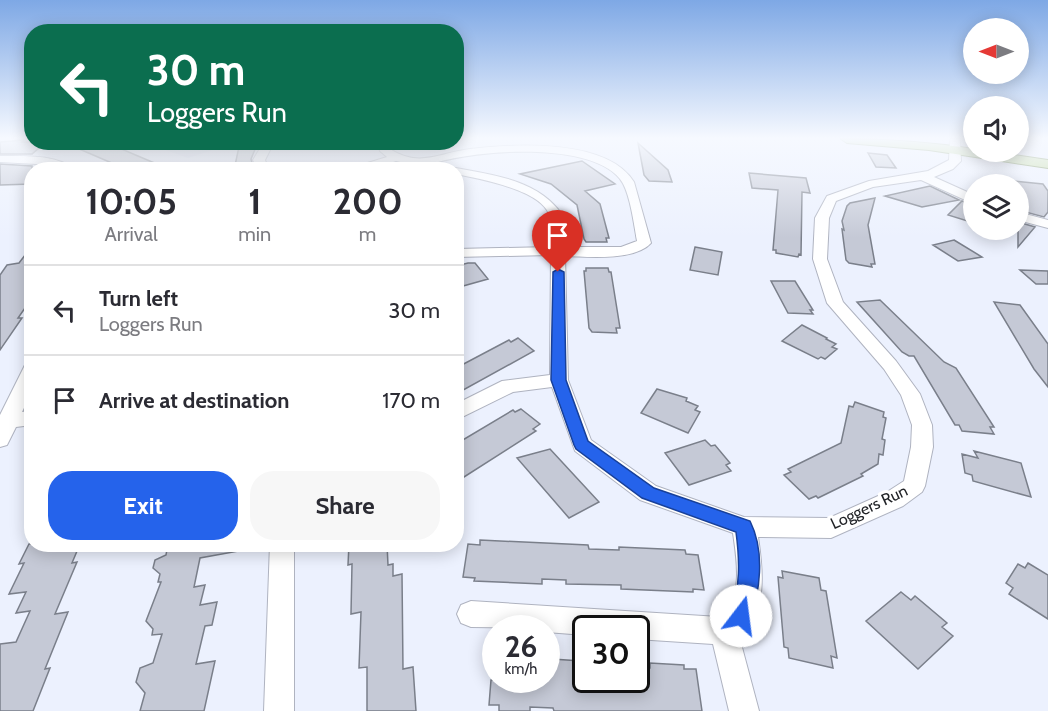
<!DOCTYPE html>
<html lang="en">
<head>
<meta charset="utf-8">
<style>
  body { margin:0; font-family:Cabin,sans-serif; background:#f7f7f7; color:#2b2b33; height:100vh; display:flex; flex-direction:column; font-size:22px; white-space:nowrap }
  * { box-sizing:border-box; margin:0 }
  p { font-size:20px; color:#7c7c81 }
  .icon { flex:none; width:33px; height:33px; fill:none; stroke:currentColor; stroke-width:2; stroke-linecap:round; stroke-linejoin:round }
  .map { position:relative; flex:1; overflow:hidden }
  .sheet { position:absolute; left:24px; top:162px; width:440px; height:390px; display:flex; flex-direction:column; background:#fff; border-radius:24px; box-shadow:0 3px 15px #0003 }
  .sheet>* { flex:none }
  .hud { position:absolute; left:24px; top:24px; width:440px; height:126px; border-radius:24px; box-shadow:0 3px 15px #0003; background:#0b6e4f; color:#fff; overflow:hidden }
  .needle { width:39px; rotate:270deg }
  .buttons { position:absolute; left:963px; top:18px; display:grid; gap:12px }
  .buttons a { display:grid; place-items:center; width:66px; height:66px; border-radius:50%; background:#fff; box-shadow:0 3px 15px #0003; font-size:30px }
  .speed { position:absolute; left:482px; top:615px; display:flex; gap:12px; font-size:30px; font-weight:700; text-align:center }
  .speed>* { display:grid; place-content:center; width:78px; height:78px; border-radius:50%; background:#fff; box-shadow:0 3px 15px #0003; line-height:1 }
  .speed small { font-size:15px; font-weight:400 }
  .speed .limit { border:3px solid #111; border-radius:9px; background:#fff; color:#111 }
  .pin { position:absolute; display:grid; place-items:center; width:51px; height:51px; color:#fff; margin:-62px -26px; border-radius:50% 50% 50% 0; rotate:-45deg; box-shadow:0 0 6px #0007 }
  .pin .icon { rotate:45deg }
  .me { position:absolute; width:66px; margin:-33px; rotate:15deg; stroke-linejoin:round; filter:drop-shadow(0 0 4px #0008) }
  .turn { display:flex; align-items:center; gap:21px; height:126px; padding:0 24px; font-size:27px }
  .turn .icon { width:78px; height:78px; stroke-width:2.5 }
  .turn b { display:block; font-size:42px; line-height:51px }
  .eta { display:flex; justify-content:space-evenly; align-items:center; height:102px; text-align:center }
  .eta b { font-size:36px; font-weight:800; line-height:42px }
  .action { display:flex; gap:12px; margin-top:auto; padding:12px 24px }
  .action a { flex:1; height:69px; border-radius:24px; background:#2563eb; color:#fff; font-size:24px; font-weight:800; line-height:69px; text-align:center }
  .action a+a { background:#f7f7f7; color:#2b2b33 }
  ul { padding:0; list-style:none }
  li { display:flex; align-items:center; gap:18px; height:90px; padding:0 24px; border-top:2px solid #e1e1e2 }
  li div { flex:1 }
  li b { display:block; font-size:22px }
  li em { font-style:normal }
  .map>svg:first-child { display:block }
  .built { fill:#dde4f8 }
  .building { fill:#c5c9d6; stroke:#7a7f8a; stroke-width:1.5 }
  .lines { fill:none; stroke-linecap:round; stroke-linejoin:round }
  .minor-casing { stroke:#afb3c0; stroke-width:2 }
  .major-casing { stroke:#6d8846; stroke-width:2 }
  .minor { fill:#fff; fill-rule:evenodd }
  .major { fill:#c0d99a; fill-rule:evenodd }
  .route { fill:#2563eb; stroke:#184099; stroke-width:1.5 }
  .labels { text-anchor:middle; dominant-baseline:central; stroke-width:6; stroke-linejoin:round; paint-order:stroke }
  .street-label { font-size:16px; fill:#212327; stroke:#fff }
</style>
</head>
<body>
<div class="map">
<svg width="1048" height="711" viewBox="0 0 1048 711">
  <rect width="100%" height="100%" fill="#ecf1fe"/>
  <path class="built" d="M146,143h80l-1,3 -37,12z"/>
  <path class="building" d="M24,140l-2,2h24l-14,12h-32v-12z
    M63,142h42l66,28h-43z
    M240,142h18l-7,17 2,7 -1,4h-18z
    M638,143l30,27 4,12 -23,-1 -5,-6z
    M868,153l19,2 9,13 -20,-1z
    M582,161l33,23 -30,7 15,13 9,34h-3l1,4h-21l-2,-3 -7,-34 -26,-21 -31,-10z
    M0,164l32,2v18l-32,1z
    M749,173l57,5 4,15 -8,-1 -1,63 -2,-1 -1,3 -22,-4v-3h-3l5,-60 -26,-2z
    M1013,181l30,3 5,7v21l-4,5 -26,-7v-8l9,4 -9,-13v-9z
    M930,186l29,14 -37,7 -37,-11z
    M875,198l-7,27 7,39h-4l1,3 -23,-4 -3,-3 -4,-31 2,1 -2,-9 5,-15 3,-3z
    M962,201l12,5v17l-26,-8z
    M1018,222l17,5 -17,20z
    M954,240l28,17 -24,4 -25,-16z
    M32,246v52l-14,20h4l-22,32v-75l7,-10 12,-2z
    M695,247l27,5 -4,23 -28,-5z
    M468,263h7l13,16 -32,9v-22z
    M586,268h22l1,4h2l9,56h-4l1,5 -25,-1 -3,-4 -5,-57h2z
    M1020,270l28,1v13h-12z
    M771,281h24l18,29h-3l3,4 -25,-1z
    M880,300l64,62 12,6 38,59h-4l4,7 -32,-3 -3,-6h-4l-41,-69h-5l-7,-4 -45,-50z
    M994,302l26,3 28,39v43l-14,-18z
    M802,325l25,13 -1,1 10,5 -4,3 5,2 -12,10 -4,-2 -3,2 -36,-18z
    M518,338l16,13 -78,43v-26l53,-28 2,2z
    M657,389l30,9 -1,3 12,5 -3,4 5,2 -12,21 -47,-20z
    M855,402l29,10 -1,5 3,1 -4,21 3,1 -2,15 -4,-1 -1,10 -17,10 2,2 -45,22 -2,-2 -7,3 -25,-24 7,-3 -3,-3 53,-26 8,-37 4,1z
    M521,409l19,15 -7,5 3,2 -72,46 -8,-7v-26l57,-34 2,2z
    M705,440l6,6 4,-1 15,18 -4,2 5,6 -42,14 -24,-32z
    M550,449l49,53 -30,16 -52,-60z
    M974,451l47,12 10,34 -58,-16 -1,-6 -7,-2 -3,-19 16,4z
    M480,540l108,5 1,4 30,1v-3l66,3 1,4 12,1 6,35 -11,-1v3l-72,-3v-4l-55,-1v-4l-24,-1v5l-68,-3 1,-3 -12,-1 5,-33 12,1z
    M29,544h51l-8,19 5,-1 -22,52 13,-2 -23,57 5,-1 -17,43h-33v-67l16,-2 14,-31 -14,2 10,-21 -17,2 15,-31 -5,1z
    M168,544h70l1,7 -39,7 -6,29 11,-2 -5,20 17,-3 -5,23 -7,1 -9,38 19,-3 -11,50h-64l5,-18 -9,-11 4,-14 13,-5 9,-29 -10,1 1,-6 -7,-8 15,-39h-3l2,-8 -7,-6 2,-8 11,-5z
    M349,544h38l1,21 5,-1v12l9,-2 1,95 10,-2 3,44h-49v-44l-8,1 2,-56 -10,2 1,-50 -4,1z
    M1028,563l20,12v44l-39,-25 4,-6 -7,-5 12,-19 7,4z
    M782,571l37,7 2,12 5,1 11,67 -6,-2 2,12 -44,-10 -1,-10 -4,-1 -6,-70 5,1z
    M901,592l10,8 4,-4 32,27 -5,4 11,9 -35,33 -52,-48z
    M552,659l29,2v4h4v15h51v-13l14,1v-5l34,2v4h12l6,42h-148l-1,-3 -23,-1v4h-31v-6h-10l2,-25h55v-17h6z"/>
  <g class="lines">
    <g class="minor-casing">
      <path id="minor" d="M950,139h10l1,22 -8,8 -19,8 40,18v9l-53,-24 -48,7 -37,14 -7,17 -2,41 16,43 53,59 24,33 12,31 1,22 -8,39 -3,6 -19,14 -72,32 -73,-1c5,33 10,75 -19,99l20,75h-30l-16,-67 -77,-5v-11h-51v7l-39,-3v-4l-75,-1 -10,-4 -4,-9 4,-9 10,-4 248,16c25,-19 18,-56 14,-84l-93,-33 -65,-49 -23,-64 -39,5 -57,28v-16l46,-23 48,-6 1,-120 -95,2v-8l95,-2c-1,-10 1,-24 -2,-33 -10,-25 -70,-35 -93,-40v-4h-5l5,-2c38,7 81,12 105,45l4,34h56l16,-6c-3,-16 -7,-50 -17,-62 -30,-38 -144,-29 -185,-16l3,3 -6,3 -36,-8 -27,9h-34l1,-2 25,-3 26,-8 -7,-6 -2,-9h10l2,7c30,19 48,4 80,0 44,-5 137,-11 164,33l17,61c-16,18 -63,14 -86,13l3,124 23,60 65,46 88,31 85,1 58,-26 17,-11 7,-34 1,-22 -11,-30 -17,-26 -57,-66 -14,-44 2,-41 12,-22 42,-15 59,-10 21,-11z
        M187,142h14l-11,7h-8l-1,-2z
        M264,142h10l-9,18 4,10h-11l-5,-10z
        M344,142h27c-6,5 -21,5 -27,0z
        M0,156c24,0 57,-2 76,14h-16l-24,-6 -36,-2z
        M1018,212l30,8v8l-30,-8z
        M32,363v28l-10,21 10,-1v14l-16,2 -9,18 -7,2v-32l25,-50z
        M270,544h24v167h-30z"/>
    </g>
    <g class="major-casing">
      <path id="major" d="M841,139c45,0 88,3 133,10v3h19l55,8v8l-119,-18 -82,-7z"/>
    </g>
    <use href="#minor" class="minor"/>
    <use href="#major" class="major"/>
  </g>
  <linearGradient id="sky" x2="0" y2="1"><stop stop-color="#7ea8e5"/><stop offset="0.58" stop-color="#f6f9ff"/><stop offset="1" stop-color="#f6f9ff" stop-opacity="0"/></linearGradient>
  <rect width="1048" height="238" fill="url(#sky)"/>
  <path class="route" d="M558,269l6,3 2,108 22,61 66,47 96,33c15,30 11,72 -2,102l-7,3 -7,-3 -3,-7c9,-30 9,-54 5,-84l-94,-34 -66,-49 -2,-4 -23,-65 2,-108z"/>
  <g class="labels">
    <g class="street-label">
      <text transform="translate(869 507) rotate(-25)">Loggers Run</text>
    </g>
  </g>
</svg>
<div class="buttons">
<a><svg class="needle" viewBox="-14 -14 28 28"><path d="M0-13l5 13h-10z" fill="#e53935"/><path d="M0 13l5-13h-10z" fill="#7c7c81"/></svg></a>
<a><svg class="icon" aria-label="sound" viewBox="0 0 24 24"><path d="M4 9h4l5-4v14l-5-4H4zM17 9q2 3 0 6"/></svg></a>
<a><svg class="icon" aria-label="layers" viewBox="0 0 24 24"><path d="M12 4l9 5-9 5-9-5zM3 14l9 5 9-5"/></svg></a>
</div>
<div class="speed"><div>26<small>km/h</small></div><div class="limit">30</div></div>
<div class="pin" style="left:558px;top:272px;background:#d93025"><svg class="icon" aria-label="arrive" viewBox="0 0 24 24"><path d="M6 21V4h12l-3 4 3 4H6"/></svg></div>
<svg class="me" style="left:741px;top:616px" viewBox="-20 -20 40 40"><circle r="19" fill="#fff"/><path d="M0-13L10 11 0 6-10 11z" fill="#2563eb"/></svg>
<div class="hud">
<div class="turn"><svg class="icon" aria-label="left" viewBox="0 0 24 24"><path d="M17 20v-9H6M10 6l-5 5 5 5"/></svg><div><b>30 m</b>Loggers Run</div></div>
</div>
<section class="sheet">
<div class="eta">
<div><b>10:05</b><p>Arrival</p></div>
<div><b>1</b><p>min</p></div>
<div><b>200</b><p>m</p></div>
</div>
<ul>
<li><svg class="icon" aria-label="left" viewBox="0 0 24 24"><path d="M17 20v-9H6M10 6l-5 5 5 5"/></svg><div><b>Turn left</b><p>Loggers Run</p></div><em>30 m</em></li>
<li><svg class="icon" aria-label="arrive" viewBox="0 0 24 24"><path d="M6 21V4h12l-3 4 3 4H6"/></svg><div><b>Arrive at destination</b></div><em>170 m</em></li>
</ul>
<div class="action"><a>Exit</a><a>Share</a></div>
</section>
</div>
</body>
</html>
